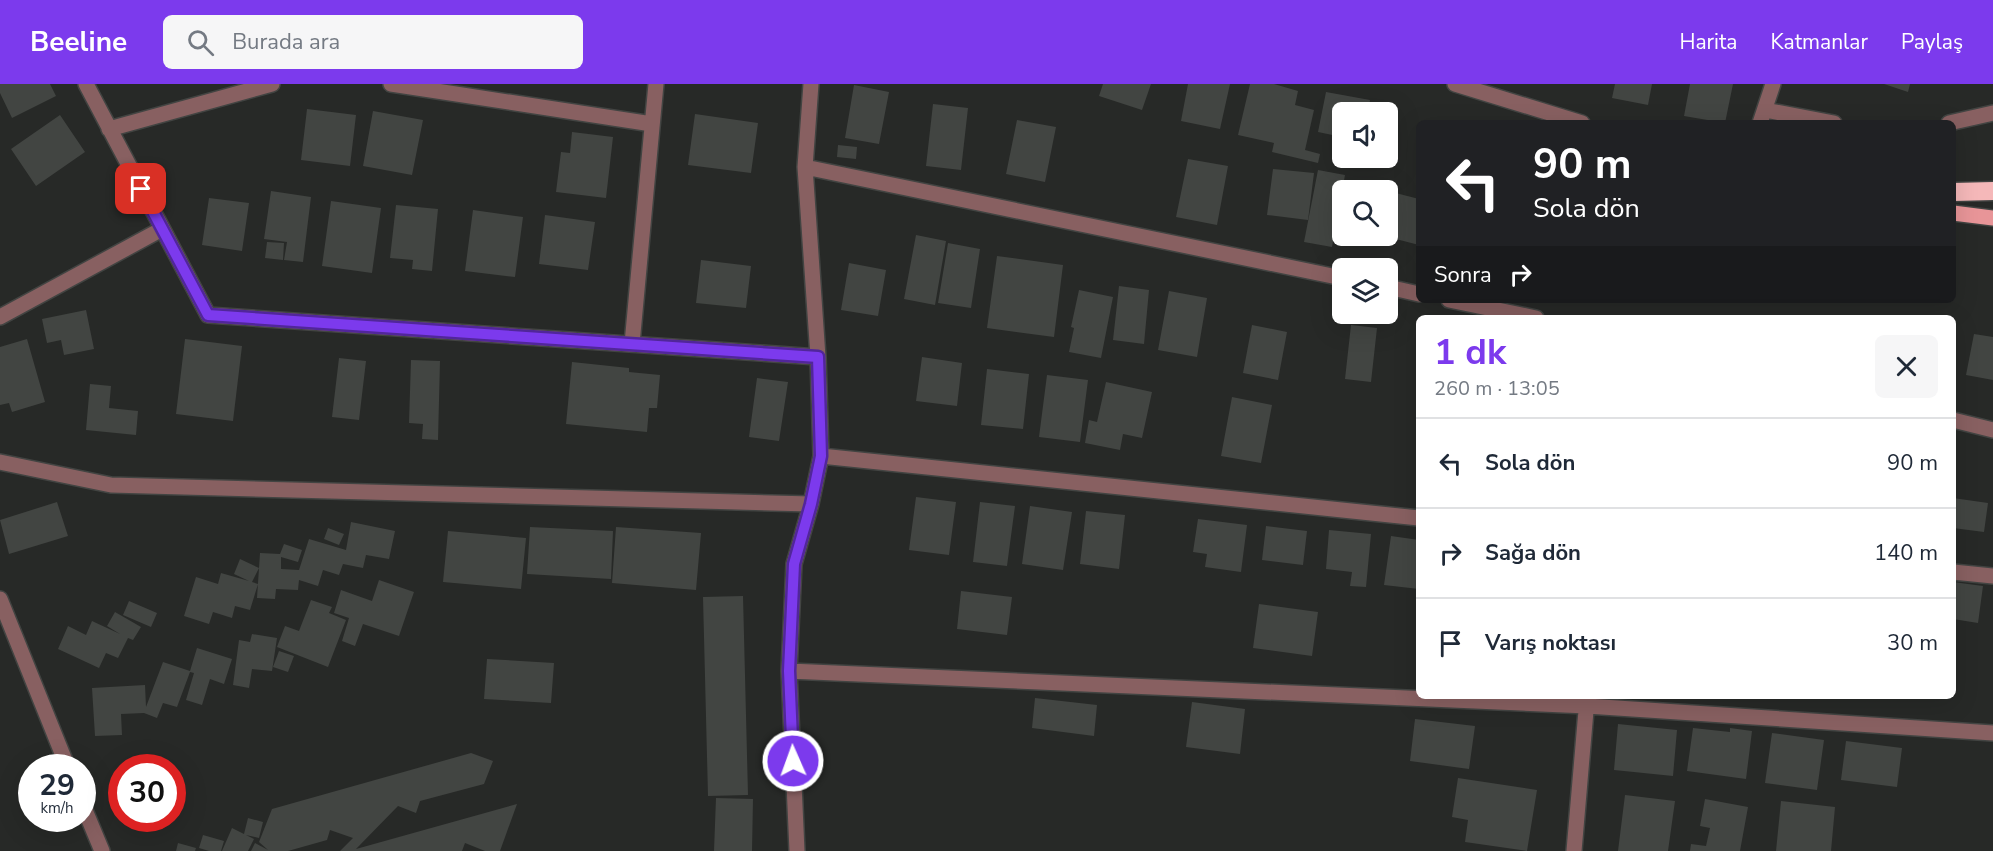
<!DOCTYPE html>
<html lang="tr">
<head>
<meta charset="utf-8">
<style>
  body { margin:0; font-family:"Nunito Sans",sans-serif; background:#f6f6f7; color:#1f2937; height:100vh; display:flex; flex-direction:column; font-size:22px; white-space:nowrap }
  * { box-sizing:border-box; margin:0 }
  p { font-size:20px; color:#747a83 }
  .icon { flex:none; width:33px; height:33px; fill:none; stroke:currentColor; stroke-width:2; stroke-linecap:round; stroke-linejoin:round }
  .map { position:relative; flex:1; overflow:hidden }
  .drawer { position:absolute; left:1416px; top:231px; width:540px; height:384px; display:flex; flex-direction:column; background:#fff; border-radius:9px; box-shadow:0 6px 24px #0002 }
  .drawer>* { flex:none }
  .hud { position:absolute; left:1416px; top:36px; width:540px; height:183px; border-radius:9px; box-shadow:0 6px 24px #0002; background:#202124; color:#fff; overflow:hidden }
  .buttons { position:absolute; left:1332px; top:18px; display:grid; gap:12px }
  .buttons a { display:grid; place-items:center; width:66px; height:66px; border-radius:9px; background:#fff; box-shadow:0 6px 24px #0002; font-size:30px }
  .speed { position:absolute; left:18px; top:670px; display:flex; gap:12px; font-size:30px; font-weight:700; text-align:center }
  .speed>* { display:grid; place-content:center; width:78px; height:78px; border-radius:50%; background:#fff; box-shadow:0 6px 24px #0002; line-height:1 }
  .speed small { font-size:15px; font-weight:400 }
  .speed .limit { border:9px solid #d22; background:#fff; color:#111 }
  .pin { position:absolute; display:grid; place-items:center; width:51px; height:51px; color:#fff; margin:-26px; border-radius:12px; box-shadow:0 3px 9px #0006 }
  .me { position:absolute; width:66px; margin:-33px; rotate:358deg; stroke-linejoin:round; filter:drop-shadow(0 0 4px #0008) }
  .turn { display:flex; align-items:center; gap:21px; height:126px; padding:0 18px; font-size:27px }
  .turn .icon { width:78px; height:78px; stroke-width:2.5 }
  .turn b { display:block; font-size:42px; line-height:51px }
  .then { display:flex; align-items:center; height:57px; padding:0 18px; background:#0003; gap:12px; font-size:22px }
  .round { display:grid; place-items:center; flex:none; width:63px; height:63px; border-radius:9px; background:#f6f6f7 }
  .summary { display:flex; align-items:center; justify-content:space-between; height:102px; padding:0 18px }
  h1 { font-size:36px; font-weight:700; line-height:45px; color:#7c3aed }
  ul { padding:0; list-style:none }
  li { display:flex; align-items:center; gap:18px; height:90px; padding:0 18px; border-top:2px solid #e0e1e3 }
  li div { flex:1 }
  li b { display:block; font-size:22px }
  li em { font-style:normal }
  header { display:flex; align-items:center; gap:36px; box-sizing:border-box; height:84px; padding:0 30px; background:#7c3aed; color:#fff }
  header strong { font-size:28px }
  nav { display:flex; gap:33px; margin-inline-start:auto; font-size:21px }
  .search { width:420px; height:54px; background:#f6f6f7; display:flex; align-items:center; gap:15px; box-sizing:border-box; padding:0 21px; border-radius:9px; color:#747a83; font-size:22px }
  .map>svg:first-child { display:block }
  .building { fill:#424542 }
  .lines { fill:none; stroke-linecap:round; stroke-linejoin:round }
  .minor-casing { stroke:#424442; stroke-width:18 }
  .major-casing { stroke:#424442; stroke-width:18 }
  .highway-casing { stroke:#424442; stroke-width:21 }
  .minor { stroke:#886061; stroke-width:15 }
  .major { stroke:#e89598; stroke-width:15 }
  .highway { stroke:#f5b8b9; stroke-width:18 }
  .route-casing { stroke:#51269a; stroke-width:15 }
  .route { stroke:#7c3aed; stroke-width:10 }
</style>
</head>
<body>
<header>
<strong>Beeline</strong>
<div class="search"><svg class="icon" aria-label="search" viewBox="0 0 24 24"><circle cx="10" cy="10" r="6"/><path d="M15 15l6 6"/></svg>Burada ara</div>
<nav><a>Harita</a><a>Katmanlar</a><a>Paylaş</a></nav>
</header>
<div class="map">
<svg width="1993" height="767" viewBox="0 0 1993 767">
  <rect width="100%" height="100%" fill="#272927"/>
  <path class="building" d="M0,0h50l6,12 -44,22 -12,-25z
    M1103,0h48l-9,26 -43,-14z
    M1188,0h42l-10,45 -39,-8z
    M1250,0h24l24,7 -3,14 19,5 -9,40 15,4 -2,9 -46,-11 2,-9 -36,-8z
    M1615,0h37l-4,21 -36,-7z
    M1690,0h43l-8,39 -41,-7z
    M1884,0h26l-2,8z
    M854,1l35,7 -10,52 -34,-6z
    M1326,8l44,8 -2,12h-26v25l-24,-5z
    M933,20l35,4 -7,62 -35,-4z
    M307,25l49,6 -6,51 -49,-6z
    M373,27l50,9 -11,55 -49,-9z
    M695,30l63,9 -7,50 -63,-8z
    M60,31l25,37 -49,34 -25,-37z
    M1017,36l39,7 -11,55 -39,-8z
    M572,48l41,5 -7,61 -50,-6 5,-40 9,1z
    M838,61l19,2 -1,12 -19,-2z
    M1188,75l40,7 -11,59 -41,-8z
    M1273,85l41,4 -6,47 -41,-5z
    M1318,86l27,5 -13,72 -28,-5z
    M271,107l40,6 -8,65 -19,-2 3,-18 -23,-3z
    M1388,107l31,8v46l-27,-7 -2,8 -26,-7 1,-3h23z
    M209,114l40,5 -7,48 -40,-6z
    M331,117l50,7 -9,65 -50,-7z
    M396,121l42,4 -6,62 -20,-2 1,-9 -23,-2z
    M473,126l50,7 -8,60 -50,-6z
    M545,131l50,7 -7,48 -49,-6z
    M916,151l30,6 -11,64 -31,-6z
    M267,158l17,1 -1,17 -18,-2z
    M948,159l32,6 -9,59 -33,-5z
    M997,172l66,9 -9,72 -67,-9z
    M701,176l50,6 -5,42 -50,-5z
    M849,179l37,7 -8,46 -37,-6z
    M1119,202l30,4 -5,54 -31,-4z
    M1079,206l34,7 -12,61 -32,-6 5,-24 -3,-1z
    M1169,207l38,7 -10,59 -39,-7z
    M86,226l8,39 -30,6 -3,-15 -14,3 -5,-24z
    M1252,241l35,7 -9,48 -35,-7z
    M1351,241l26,3 -6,54 -26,-3z
    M1974,250l19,3v43l-27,-5z
    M27,255l18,63 -33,10 -3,-9 -9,2v-58z
    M185,255l57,7 -9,75 -57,-7z
    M922,273l40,6 -5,43 -41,-5z
    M339,274l27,3 -7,59 -27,-3z
    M411,276l29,1 -2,79 -16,-1 1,-15 -14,-1z
    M572,278l57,6v4l31,3 -3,33h-8l-2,24 -81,-8z
    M987,285l42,5 -6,55 -42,-4z
    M1047,291l41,5 -8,62 -41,-5z
    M757,294l31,4 -9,59 -30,-4z
    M1106,298l46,10 -10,46 -19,-4 -3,16 -35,-7 4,-23 8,2z
    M90,300l21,2 -2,22 29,3 -2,24 -50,-5z
    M1232,313l40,8 -11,58 -40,-7z
    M916,413l40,5 -7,53 -40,-5z
    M1953,414l35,5 -4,29 -31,-4z
    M57,418l11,34 -59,18 -9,-34z
    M980,418l35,4 -8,60 -34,-4z
    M1030,422l42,6 -9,58 -41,-6z
    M1086,427l39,4 -6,54 -39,-5z
    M1198,435l49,6 -6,47 -36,-5 2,-13 -14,-2z
    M351,438l44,9 -6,28 -23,-4 -3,13 -20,-4 -4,11 -16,-5 -5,16 -19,-6 -1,10 -22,-1 -1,10 -18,-1 3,-45 20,1 4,-10 18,6 -4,12 -17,-5v12l18,1 10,-31 37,11z
    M1266,442l41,5 -4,34 -41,-5z
    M530,443l83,4 -2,48 -84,-5z
    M616,443l85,6 -5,57 -84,-7z
    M328,444l16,6 -5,11 -15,-6z
    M1329,446l42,4 -5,53 -16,-1 2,-14 -26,-3z
    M448,447l78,7 -5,51 -78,-7z
    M1391,452l28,4v49l-35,-4z
    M240,475l19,9 -7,14 6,2 -8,26 -15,-4 -3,12 -19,-6 -4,12 -25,-8 12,-39 22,7 3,-11 28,8 -15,-7z
    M379,496l35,12 -15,44 -36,-12 -8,22 -13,-5 7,-23 -15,-5 7,-23 31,11z
    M1953,498l30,4 -5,37 -25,-4z
    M961,507l51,6 -5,38 -50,-6z
    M743,512l5,199 -40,1 -5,-199z
    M311,516l21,7 -3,6 17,7 -18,47 -51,-20 8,-21 14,5z
    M129,517l28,12 -6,14 -28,-12z
    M1259,520l59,8 -6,44 -59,-8z
    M115,528l26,15 -8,13 -5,-2 -10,20 -12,-5 -7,15 -41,-19 10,-23 18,9 6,-14 28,13 -13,-8z
    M252,550l25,4 -5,33 -20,-2 -3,19 -16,-3 6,-45 11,2z
    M197,564l35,11 -8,25 -14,-5 -8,26 -16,-5 8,-27 -4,-1 -13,35 -14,-4 -6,15 -13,-5 -23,1 1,21 -27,1 -3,-48 53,-3 1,22 17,-45 27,9z
    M279,567l15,5 -6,16 -15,-5z
    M487,575l67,4 -3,40 -67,-4z
    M1035,614l62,7 -3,31 -62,-8z
    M1192,618l53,7 -5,45 -54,-7z
    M1415,635l60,7 -6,43 -59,-8z
    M1618,640l59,6 -4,46 -59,-6z
    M1693,644l37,4v-4l22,3 -6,48 -59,-8z
    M1772,649l52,7 -7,50 -52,-7z
    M1846,657l56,7 -5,39 -56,-7z
    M471,669l22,8 -9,23 -64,17 -4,12 -18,-7 -42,43 161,-45 -17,47h-15l-20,-8 -3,8h-122l13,-13 -23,-8 -3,10 -39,11h-37l4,-8 13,7 -9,-8 13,-33z
    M1458,694l79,12 -10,61 -62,-9 3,-22 -16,-3z
    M1625,711l50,6 -7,50h-50z
    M716,714l37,1 -1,52h-38z
    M1705,715l43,8 -8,44h-50l1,-7 15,2 4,-18 -10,-2z
    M1781,717l54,6 -4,44h-55z
    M248,734l15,4 -4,16 -13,-3 8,4 -6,12h-26l10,-23 12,6z
    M203,751l21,6 -3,10h-12l-10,-3z
    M178,759l18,5 -1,3h-19z"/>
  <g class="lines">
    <g class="minor-casing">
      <path id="minor" d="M86,0l122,231 610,42
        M391,0l261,40
        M1455,0l127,39
        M1765,26l69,13
        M1760,39l13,-39
        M1949,39l44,-10
        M109,45l163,-45
        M805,83l537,111
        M1388,203l31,7
        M1449,216l87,18
        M0,233l162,-88
        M632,260l24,-260
        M1953,336l40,10
        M821,372l598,62
        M0,378l111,23 700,19
        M1953,488l40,4
        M0,515l68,169
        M789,587l798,35 406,27
        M82,719l20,48
        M797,767l-8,-180 5,-107 17,-60 10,-48 -3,-99 -13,-190 6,-83
        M1574,767l13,-152"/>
    </g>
    <g class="major-casing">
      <path id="major" d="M1953,129l40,5"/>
    </g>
    <g class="highway-casing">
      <path id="highway" d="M1953,108l40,-1"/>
    </g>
    <use href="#minor" class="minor"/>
    <use href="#major" class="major"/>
    <use href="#highway" class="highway"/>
  </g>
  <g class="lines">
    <g class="route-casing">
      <path id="route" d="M141,105l67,126 610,42 3,99 -10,48 -17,60 -5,107 4,90"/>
    </g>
    <use href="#route" class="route"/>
  </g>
</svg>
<div class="buttons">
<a><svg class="icon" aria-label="sound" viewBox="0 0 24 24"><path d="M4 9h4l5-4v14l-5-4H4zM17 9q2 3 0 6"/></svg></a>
<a><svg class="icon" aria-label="search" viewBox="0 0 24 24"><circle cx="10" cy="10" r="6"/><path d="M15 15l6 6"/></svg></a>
<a><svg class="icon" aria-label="layers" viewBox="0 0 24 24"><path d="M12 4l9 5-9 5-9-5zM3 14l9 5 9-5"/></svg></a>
</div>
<div class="speed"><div>29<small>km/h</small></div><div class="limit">30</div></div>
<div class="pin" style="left:141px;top:105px;background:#d93025"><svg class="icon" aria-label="arrive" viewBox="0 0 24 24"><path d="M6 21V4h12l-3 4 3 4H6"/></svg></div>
<svg class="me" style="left:793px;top:677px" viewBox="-20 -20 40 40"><circle r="17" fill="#7c3aed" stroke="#fff" stroke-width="3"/><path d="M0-11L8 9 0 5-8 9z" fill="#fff"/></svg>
<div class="hud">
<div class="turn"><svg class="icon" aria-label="left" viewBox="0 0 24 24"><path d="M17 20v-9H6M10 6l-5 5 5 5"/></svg><div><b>90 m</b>Sola dön</div></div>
<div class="then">Sonra<svg class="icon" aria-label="right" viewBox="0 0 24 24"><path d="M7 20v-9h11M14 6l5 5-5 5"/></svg></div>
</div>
<section class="drawer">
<div class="summary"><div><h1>1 dk</h1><p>260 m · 13:05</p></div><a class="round"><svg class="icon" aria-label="close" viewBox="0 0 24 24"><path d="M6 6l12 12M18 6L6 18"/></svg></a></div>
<ul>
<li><svg class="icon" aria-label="left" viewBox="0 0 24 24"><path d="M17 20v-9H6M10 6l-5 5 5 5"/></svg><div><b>Sola dön</b></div><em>90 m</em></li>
<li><svg class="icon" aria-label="right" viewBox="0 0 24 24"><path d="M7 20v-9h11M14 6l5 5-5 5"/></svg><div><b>Sağa dön</b></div><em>140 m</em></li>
<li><svg class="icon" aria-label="arrive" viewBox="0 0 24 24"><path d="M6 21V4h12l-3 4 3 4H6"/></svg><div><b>Varış noktası</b></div><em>30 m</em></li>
</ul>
</section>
</div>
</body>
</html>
